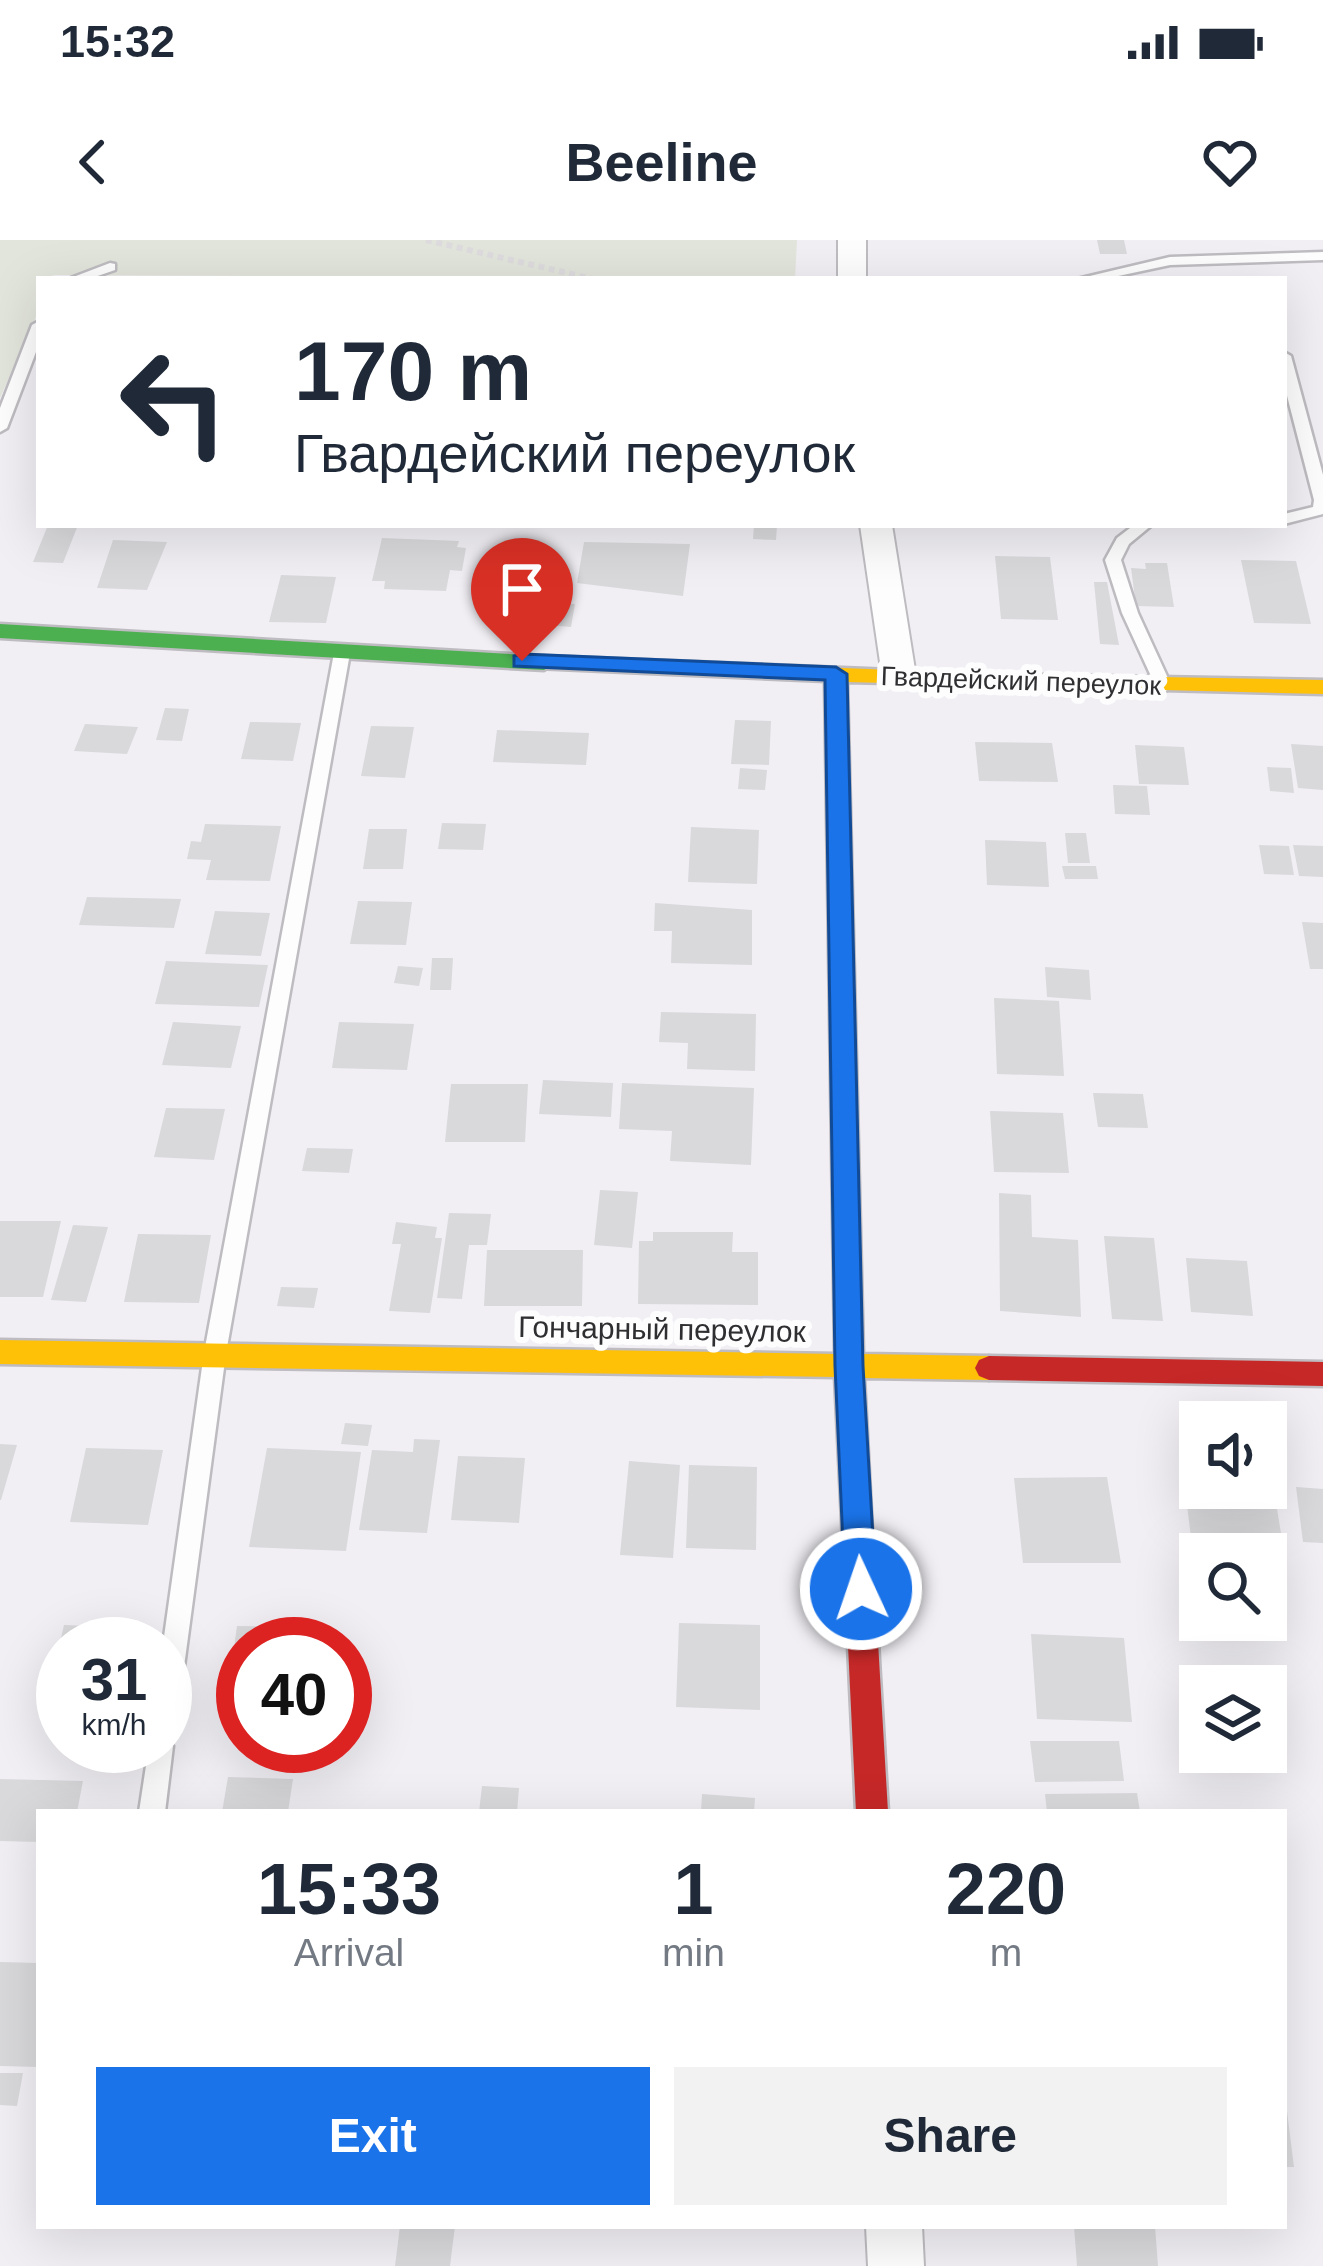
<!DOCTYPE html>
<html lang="en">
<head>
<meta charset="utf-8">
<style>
  body { margin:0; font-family:Arial,sans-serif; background:#f2f2f3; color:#1f2937; height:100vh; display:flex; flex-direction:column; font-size:45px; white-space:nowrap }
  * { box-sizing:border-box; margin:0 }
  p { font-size:39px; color:#747a83 }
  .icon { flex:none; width:66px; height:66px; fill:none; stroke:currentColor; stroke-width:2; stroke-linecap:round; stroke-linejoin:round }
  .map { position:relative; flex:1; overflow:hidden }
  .details { position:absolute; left:36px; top:1569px; width:1251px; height:420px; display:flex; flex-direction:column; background:#fff; border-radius:0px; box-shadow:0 12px 48px #0002 }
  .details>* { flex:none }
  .hud { position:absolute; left:36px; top:36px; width:1251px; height:252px; border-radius:0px; box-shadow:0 12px 48px #0002; background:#fff; color:#1f2937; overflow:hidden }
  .buttons { position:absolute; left:1179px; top:1161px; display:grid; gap:24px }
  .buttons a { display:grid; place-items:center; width:108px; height:108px; border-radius:0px; background:#fff; box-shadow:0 12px 48px #0002; font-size:60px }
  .speed { position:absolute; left:36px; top:1377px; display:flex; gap:24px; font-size:60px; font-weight:700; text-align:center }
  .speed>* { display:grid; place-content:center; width:156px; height:156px; border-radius:50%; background:#fff; box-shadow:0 12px 48px #0002; line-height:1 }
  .speed small { font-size:30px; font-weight:400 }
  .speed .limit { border:18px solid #d22; background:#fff; color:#111 }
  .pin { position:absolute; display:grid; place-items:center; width:102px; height:102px; color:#fff; margin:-123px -51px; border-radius:50% 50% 50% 0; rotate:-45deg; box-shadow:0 0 12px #0007 }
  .pin .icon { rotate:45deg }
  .me { position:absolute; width:132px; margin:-66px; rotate:357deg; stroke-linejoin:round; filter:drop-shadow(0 0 9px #0008) }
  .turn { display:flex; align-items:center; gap:42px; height:252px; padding:0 60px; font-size:54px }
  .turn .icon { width:156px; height:156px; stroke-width:2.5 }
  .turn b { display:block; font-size:84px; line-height:102px }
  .eta { display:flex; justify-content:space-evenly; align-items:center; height:204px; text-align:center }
  .eta b { font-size:72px; font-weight:700; line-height:84px }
  .cta { display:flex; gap:24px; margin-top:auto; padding:24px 60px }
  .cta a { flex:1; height:138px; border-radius:0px; background:#1a73e8; color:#fff; font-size:48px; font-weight:700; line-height:138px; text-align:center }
  .cta a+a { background:#f2f2f3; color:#1f2937 }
  .status { display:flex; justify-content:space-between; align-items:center; height:84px; padding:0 60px; background:#fff; direction:ltr }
  .status svg { height:33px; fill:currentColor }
  header { display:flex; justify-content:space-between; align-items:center; height:156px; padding:0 60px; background:#fff; font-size:54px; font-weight:700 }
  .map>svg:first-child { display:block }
  .green { fill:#e2e5db }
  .building { fill:#d9d8db }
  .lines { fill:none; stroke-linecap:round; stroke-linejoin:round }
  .lane-casing { stroke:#bebcc0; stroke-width:5 }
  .street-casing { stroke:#bebcc0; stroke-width:4 }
  .fast-casing { stroke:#bebcc0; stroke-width:5 }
  .slow-casing { stroke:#bebcc0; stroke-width:5 }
  .jam-casing { stroke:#bebcc0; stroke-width:5 }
  .path { stroke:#dddbdd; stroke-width:6; stroke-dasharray:6 4.5; stroke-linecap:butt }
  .lane { fill:#fdfdfd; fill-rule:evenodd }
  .street { fill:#fdfdfd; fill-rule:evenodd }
  .fast { fill:#4caf50; fill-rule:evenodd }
  .slow { fill:#ffc107; fill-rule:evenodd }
  .jam { fill:#c62828; fill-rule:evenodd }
  .route { fill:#1a73e8; stroke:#114b97; stroke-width:3 }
  .labels { text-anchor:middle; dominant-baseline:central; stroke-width:12; stroke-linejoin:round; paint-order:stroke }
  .far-street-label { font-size:27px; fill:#2f2e31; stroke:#fdfdfe }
  .street-label { font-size:30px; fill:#2f2e31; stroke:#fdfdfe }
</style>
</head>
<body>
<div class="status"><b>15:32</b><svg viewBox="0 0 49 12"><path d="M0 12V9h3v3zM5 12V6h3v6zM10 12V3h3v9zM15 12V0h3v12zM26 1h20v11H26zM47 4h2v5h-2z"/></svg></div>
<header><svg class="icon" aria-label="back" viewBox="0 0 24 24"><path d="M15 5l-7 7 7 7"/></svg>Beeline<svg class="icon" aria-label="heart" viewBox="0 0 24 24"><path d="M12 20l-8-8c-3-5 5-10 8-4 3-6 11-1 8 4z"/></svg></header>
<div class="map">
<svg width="1323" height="2026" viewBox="0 0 1323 2026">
  <rect width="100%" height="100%" fill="#f1eff4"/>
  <path class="green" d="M0,0h797l-2,39 -740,-4 -16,4v31l-39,88z"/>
  <path class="building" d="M1097,0h27l3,14h-27z
    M48,285h30l-15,38 -30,-1z
    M754,285h23l-1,15 -23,-1z
    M382,298l77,3 -2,6 9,1 -4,23 -12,-1 -4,21 -62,-2 1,-8h-13z
    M113,300l54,2 -20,48 -50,-2z
    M584,302l106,2 -7,52 -106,-13z
    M995,316l55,1 8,63 -57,-1z
    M1241,320l55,1 15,63 -57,-1z
    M1145,323h22l7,44 -38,-1 -5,-38 15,1z
    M281,335l55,2 -10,46 -57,-1z
    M1094,342h13l12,63 -19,-1z
    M552,363l23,1 -4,23 -23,-2z
    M165,468l24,1 -7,32 -26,-1z
    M735,480l36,1 -2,44 -38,-1z
    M250,482l51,1 -8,38 -52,-2z
    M85,484l53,3 -11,27 -53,-3z
    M371,486l43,1 -9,51 -44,-2z
    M497,490l92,3 -3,32 -93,-3z
    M975,502l77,1 6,39 -79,-1z
    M1291,504l32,2v44l-25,-2z
    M1135,505l49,2 5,38 -50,-1z
    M1267,527l24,1 3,25 -24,-2z
    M740,528l27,2 -2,20 -27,-1z
    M1113,545l34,1 3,29 -35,-1z
    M442,583l44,1 -3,26 -45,-1z
    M205,584l76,2 -11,55 -64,-1 5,-20 -24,-1 4,-18 10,1z
    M691,587l68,3 -2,54 -69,-2z
    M369,589h38l-4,40h-40z
    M1065,593h21l4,30h-22z
    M985,600l61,2 3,45 -62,-2z
    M1259,605l30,1 5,29 -30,-1z
    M1293,605l30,1v31l-24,-1z
    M1062,626h34l2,13h-33z
    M87,657l94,2 -7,29 -95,-3z
    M358,661l54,1 -6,43 -56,-1z
    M655,663l97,7v55l-81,-2 1,-32h-18z
    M215,671l55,2 -9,43 -56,-2z
    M1302,682l21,1v46h-13z
    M432,718h21l-2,32h-21z
    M166,721l102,4 -9,42 -104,-3z
    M398,726l25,2 -4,18 -25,-3z
    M1045,727l44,3 2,30 -44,-3z
    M994,758l65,3 5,75 -67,-2z
    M661,772l95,2 -1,57 -68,-2 1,-26 -29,-1z
    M173,782l68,4 -10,42 -69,-3z
    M339,782l75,2 -7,46 -75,-2z
    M543,840l70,3 -2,34 -72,-3z
    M622,843l132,5 -3,77 -81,-4 2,-30 -53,-2z
    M451,844h77l-3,58h-80z
    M1093,853l50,1 5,34 -50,-1z
    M166,868l59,1 -11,51 -60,-3z
    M990,871l73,2 6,60 -75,-1z
    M307,908l46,1 -4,24 -47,-2z
    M600,950l38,2 -6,56 -38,-3z
    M999,953l32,2 1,42 46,3 3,77 -81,-6z
    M449,973l42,1 -4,31h-18l-7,54 -25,-1z
    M0,981h61l-18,76h-43z
    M396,982l41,5 -2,11h7l-12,75 -41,-2 12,-67h-9z
    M73,985l35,2 -22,75 -35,-2z
    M653,992h80l-1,20h26v53l-120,-1 1,-63h14z
    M138,994l73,1 -12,68 -75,-1z
    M1104,996l50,2 9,83 -51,-2z
    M487,1010h96l-1,56h-98z
    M1186,1018l61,3 6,55 -62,-4z
    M281,1047l37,1 -4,20 -37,-2z
    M345,1183l27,2 -4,21 -27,-2z
    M414,1199l26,1 -13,93 -68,-3 13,-80 41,2z
    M0,1204l17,1 -16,55h-1z
    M86,1208l77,2 -15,75 -78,-3z
    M267,1208l94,4 -15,99 -97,-4z
    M458,1216l67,2 -6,65 -68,-3z
    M629,1221l51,4 -7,93 -53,-3z
    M689,1225l68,2 -1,83 -70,-2z
    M1107,1237l14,86h-98l-9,-85z
    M1184,1241h16v7l73,-4 12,74 -92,-4z
    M1296,1247l27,2v54l-20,-1z
    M679,1383l81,2v85l-84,-3z
    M64,1385l70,3 -3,16h-68v53l-15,-1z
    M237,1386l71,1 -2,17h-63v76h-19z
    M1031,1394l93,4 8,84 -95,-3z
    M1030,1501h89l5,40 -89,1z
    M228,1537l65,2 -5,33h-66z
    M0,1539l83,2 -6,31h-38v30l-39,-1z
    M482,1546l37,2 -2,24h-38z
    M1137,1553l3,19h-93l-2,-18z
    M702,1554l53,4 -1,14h-53z
    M0,1722l39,1v104l-39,-1z
    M0,1833h23l-6,33 -17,-1z
    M1284,1871h3l7,56h-10z
    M400,1986h55l-5,40h-55z
    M1074,1986h81l3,40h-81z"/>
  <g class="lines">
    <g class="lane-casing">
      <path id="lane" d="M1323,12v8l-153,5 -66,14h-27l93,-22z
        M110,23l5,1v6l-26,9h-21z
        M39,81v23l-32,84 -7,4v-24l32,-83z
        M1284,112l7,4 32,119v39l-39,10v-10l29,-7 1,-7 -30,-116z
        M1134,285h18l-23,19 -8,16 17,53 34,74 -8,5 -8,-5 -34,-74 -17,-53 12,-22z
        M342,408l8,5 -124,700 -49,366 -3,8 -9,3 -2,-86 41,-291 130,-700z
        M165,1496l8,10 -8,66h-26l10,-66h16z"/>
    </g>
    <g class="street-casing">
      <path id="street" d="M838,0h28v39h-28z
        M860,285h32l24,151 -5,8h-24l-5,-8z
        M866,1986h56l2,40h-56z"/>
    </g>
    <g class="fast-casing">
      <path id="fast" d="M0,384l544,32 11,7 -11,7 -544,-32z"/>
    </g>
    <g class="slow-casing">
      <path id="slow" d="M544,416l448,18 331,6v14l-476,-12 16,672 126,2 10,4 4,8 -4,8 -10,4 -125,-2 13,247 -4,10 -11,4 -11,-4 -4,-10 -12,-248 -835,-13v-24l835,14 -10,-673 -289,-13 -3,-5z"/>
    </g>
    <g class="jam-casing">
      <path id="jam" d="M989,1116l334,6v24l-334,-6 -10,-4 -4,-8 4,-8z
        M862,1371l11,4 4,10 11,187h-32l-9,-187 4,-10z"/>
    </g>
    <path class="path" d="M426,0l167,39"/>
    <use href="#lane" class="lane"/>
    <use href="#street" class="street"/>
    <use href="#fast" class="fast"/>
    <use href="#slow" class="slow"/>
    <use href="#jam" class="jam"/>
  </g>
  <path class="route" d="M522,414l314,13 11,7 16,692 13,223 -5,10 -10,4 -11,-4 -5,-10 -10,-223 -10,-686 -311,-14v-10z"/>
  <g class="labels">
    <g class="far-street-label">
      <text transform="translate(1021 441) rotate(2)">Гвардейский переулок</text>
    </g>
    <g class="street-label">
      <text transform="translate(662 1089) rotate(1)">Гончарный переулок</text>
    </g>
  </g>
</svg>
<div class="buttons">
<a><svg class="icon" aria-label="sound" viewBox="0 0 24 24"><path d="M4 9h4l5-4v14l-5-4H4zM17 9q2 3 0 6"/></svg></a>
<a><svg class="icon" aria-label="search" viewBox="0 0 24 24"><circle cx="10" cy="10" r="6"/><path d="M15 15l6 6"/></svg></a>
<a><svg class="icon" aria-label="layers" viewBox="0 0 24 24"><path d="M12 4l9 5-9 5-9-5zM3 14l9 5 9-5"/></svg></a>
</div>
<div class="speed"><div>31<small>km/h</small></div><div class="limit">40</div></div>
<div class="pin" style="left:522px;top:421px;background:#d93025"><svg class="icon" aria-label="arrive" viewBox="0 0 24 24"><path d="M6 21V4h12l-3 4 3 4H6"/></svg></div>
<svg class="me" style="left:861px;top:1349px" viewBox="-20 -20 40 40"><circle r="17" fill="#1a73e8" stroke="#fff" stroke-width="3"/><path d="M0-11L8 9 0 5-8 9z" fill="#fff"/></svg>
<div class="hud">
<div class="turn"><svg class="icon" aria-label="left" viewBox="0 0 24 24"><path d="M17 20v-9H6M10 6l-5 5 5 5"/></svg><div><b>170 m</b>Гвардейский переулок</div></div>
</div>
<section class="details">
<div class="eta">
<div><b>15:33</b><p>Arrival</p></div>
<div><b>1</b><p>min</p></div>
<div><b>220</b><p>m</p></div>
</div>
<div class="cta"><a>Exit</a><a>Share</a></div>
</section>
</div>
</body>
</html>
